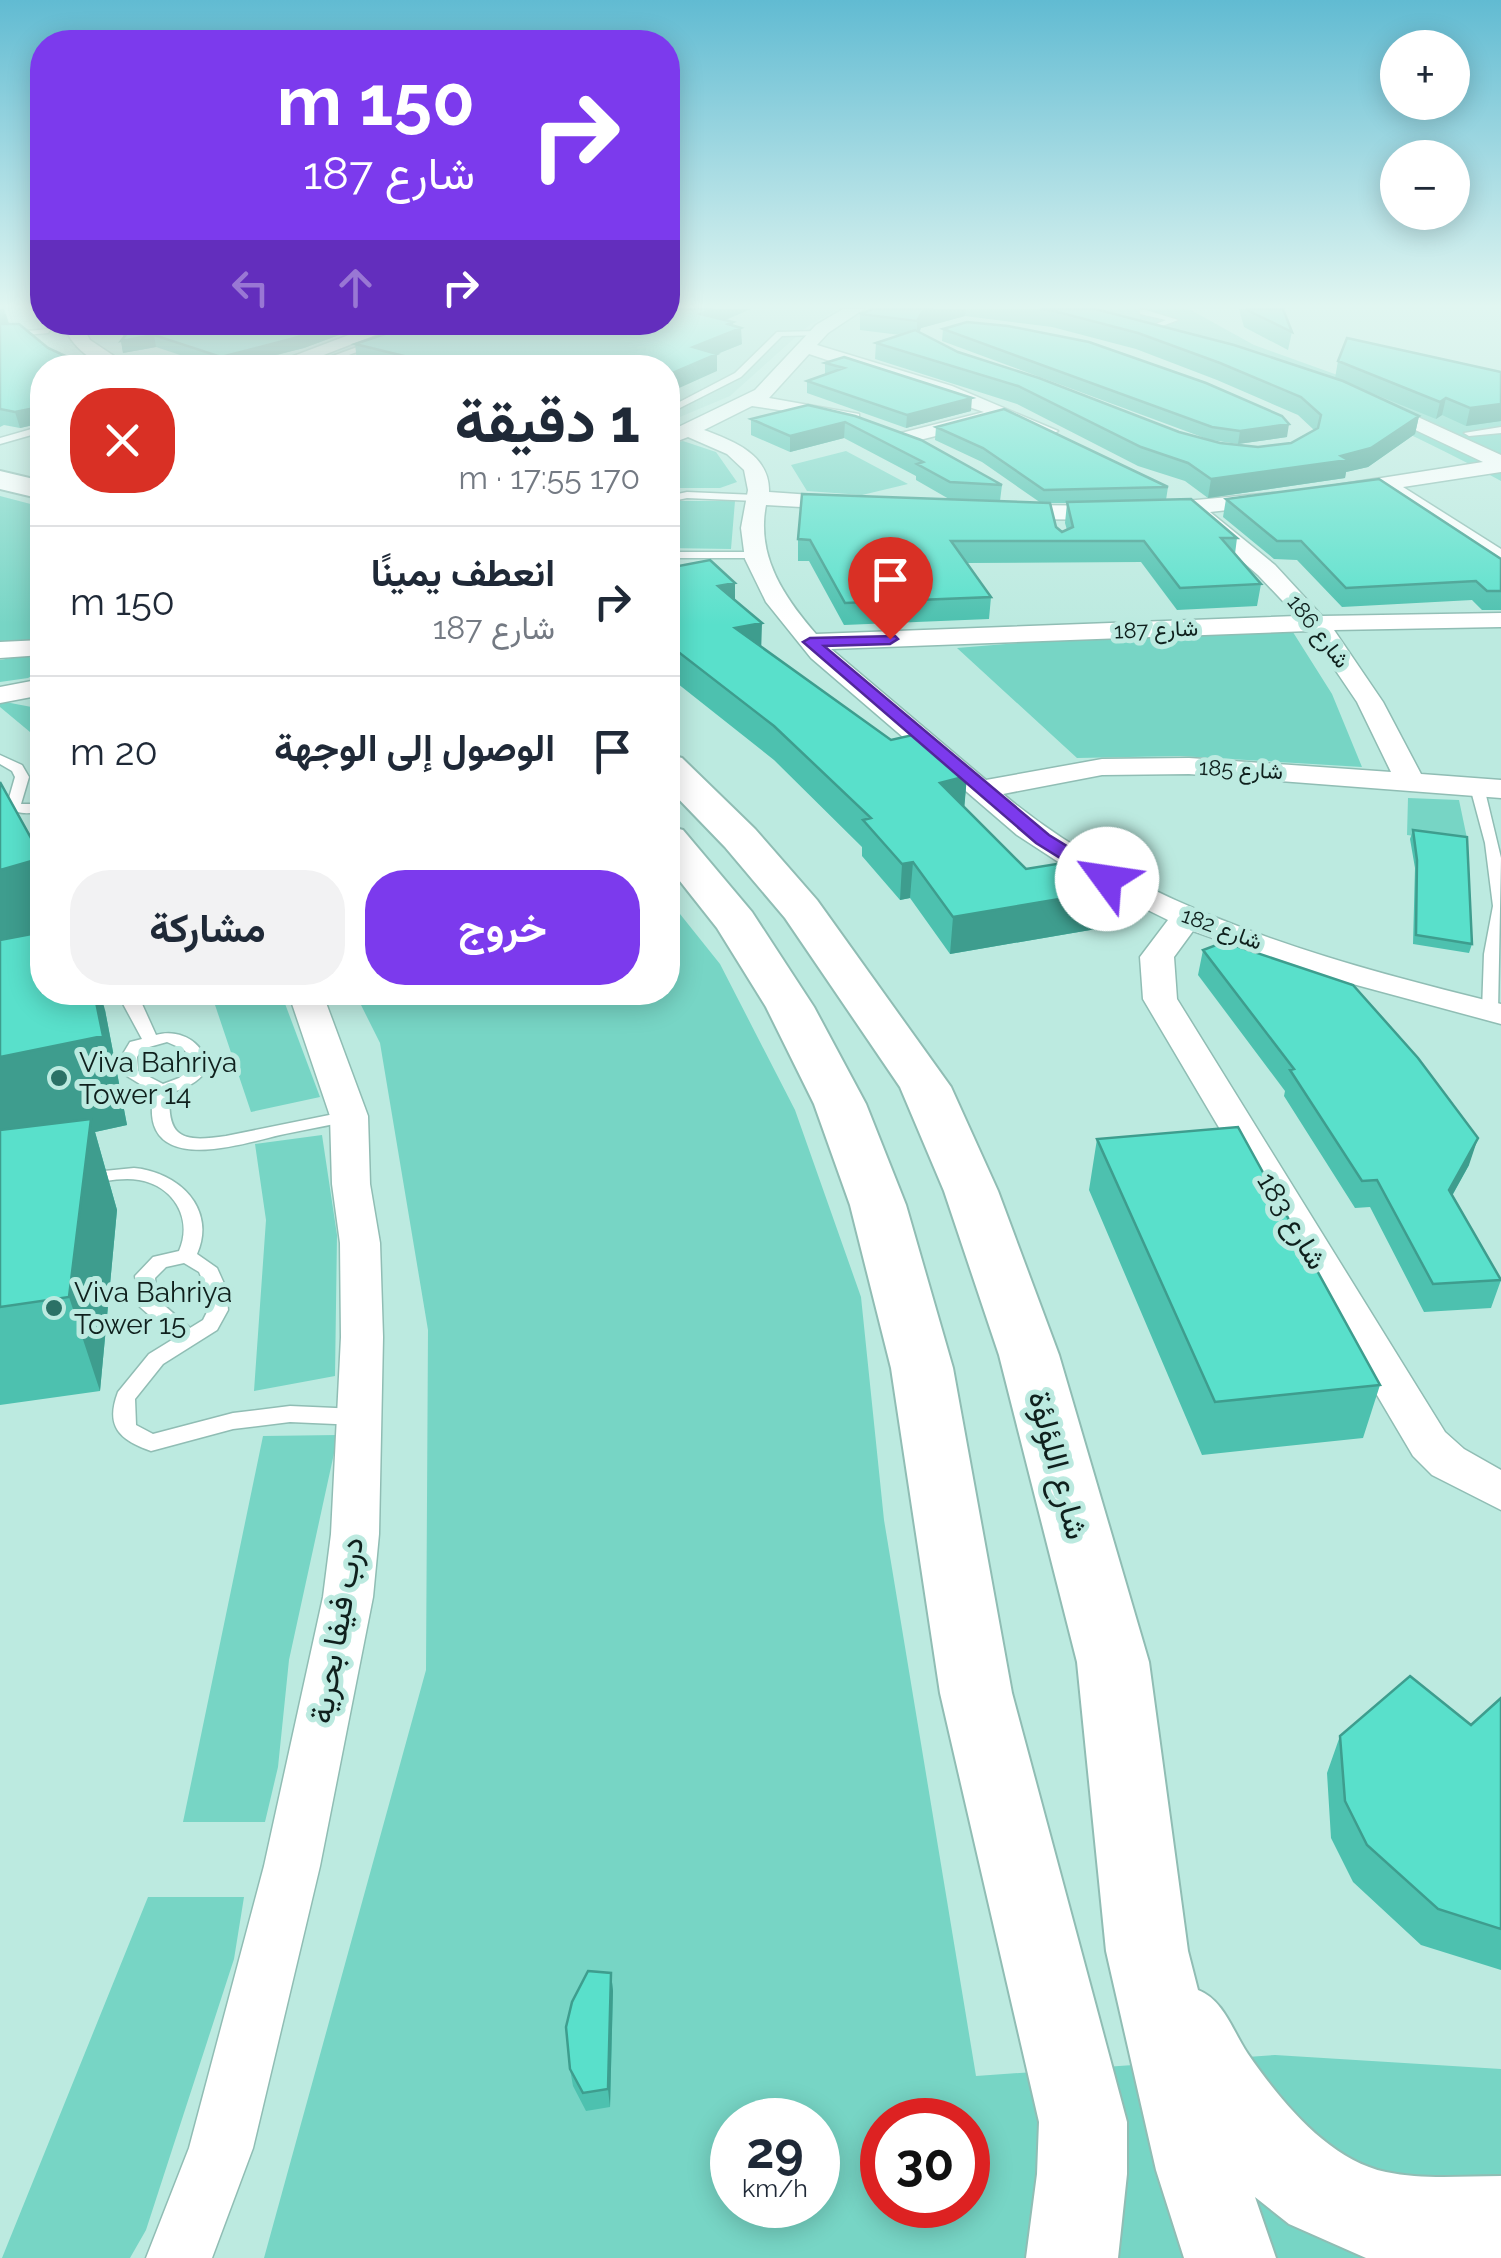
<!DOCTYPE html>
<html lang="ar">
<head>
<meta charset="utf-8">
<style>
  body { margin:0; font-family:Raleway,Vazirmatn,sans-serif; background:#f2f2f3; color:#1f2937; direction:rtl; height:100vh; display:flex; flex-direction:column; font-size:38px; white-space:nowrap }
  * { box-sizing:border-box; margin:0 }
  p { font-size:32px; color:#747a83 }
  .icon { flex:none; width:55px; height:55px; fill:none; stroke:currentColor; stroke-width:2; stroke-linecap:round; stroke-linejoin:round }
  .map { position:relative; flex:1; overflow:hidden; direction:ltr }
  .side { position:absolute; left:30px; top:355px; width:650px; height:650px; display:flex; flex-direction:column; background:#fff; border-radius:40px; box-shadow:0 5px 25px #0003; direction:rtl }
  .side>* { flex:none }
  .hud { position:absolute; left:30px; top:30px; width:650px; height:305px; border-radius:40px; box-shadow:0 5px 25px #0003; direction:rtl; background:#7c3aed; color:#fff; overflow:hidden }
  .tools { position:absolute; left:1380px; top:30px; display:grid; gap:20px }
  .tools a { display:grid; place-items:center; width:90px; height:90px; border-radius:50%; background:#fff; box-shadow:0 5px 25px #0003; font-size:50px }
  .speed { position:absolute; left:710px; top:2098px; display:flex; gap:20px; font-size:50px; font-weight:700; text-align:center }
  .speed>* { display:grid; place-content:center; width:130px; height:130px; border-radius:50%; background:#fff; box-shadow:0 5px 25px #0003; line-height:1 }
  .speed small { font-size:25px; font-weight:400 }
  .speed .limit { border:15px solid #d22; background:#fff; color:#111 }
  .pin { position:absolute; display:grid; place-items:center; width:85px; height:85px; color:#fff; margin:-102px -42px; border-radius:50% 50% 50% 0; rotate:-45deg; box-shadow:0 0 10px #0007 }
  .pin .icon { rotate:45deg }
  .me { position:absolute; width:110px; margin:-55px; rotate:301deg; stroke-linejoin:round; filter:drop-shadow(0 0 8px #0008) }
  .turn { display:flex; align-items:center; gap:35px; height:210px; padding:0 40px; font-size:45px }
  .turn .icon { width:130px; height:130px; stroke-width:2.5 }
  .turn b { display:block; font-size:70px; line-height:85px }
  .lanes { display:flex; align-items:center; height:95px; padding:0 40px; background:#0003; justify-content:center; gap:50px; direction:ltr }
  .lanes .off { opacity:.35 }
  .round { display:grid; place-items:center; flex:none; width:105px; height:105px; border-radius:40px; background:#f2f2f3 }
  .overview { display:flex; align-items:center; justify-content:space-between; height:170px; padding:0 40px }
  h1 { font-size:60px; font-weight:700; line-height:75px }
  .action { display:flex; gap:20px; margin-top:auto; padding:20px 40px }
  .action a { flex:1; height:115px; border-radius:40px; background:#7c3aed; color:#fff; font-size:40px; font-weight:700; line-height:115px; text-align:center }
  .action a+a { background:#f2f2f3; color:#1f2937 }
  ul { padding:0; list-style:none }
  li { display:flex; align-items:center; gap:30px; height:150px; padding:0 40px; border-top:2px solid #e0e1e3 }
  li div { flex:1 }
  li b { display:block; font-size:38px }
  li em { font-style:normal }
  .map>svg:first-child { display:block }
  .built { fill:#a8e0d5 }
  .green { fill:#77d5c5; fill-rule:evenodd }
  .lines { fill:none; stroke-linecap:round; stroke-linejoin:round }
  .lane-casing { stroke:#90bdb4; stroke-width:3 }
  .street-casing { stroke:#90bdb4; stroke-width:3 }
  .secondary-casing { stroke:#90bdb4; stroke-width:4 }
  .lane { fill:#fff; fill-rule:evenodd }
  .street { fill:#fff; fill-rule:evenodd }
  .secondary { fill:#fff; fill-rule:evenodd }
  .wall { fill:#4dc1af; fill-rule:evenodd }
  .shaded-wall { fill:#3e9d8e }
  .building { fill:#59e0cb; stroke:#3e9d8e; stroke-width:2.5 }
  .route { fill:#7c3aed; stroke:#51269a; stroke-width:2.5 }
  .poi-dot { fill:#2b7166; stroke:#bceae0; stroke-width:4 }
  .labels { text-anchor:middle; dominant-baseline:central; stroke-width:10; stroke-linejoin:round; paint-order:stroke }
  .far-street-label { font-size:22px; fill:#0f201d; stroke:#bceae0 }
  .poi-label { font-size:28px; fill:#0f201d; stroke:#bceae0; text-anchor:start }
  .street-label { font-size:28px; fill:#0f201d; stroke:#bceae0 }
  .near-street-label { font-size:32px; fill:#0f201d; stroke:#bceae0 }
</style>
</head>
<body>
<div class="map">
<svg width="1501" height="2258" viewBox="0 0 1501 2258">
  <rect width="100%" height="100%" fill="#bceae0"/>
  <path class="built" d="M668,309h170l-30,17 -78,70 -62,26v-54h-375l124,-45 251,-1z"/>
  <path class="green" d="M1042,309h147l65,36 128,46 119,27v63c-142,-78 -300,-136 -459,-172z
    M683,441l33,11 21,30 -17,6h-52v-44z
    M846,451l62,33 -46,11 -55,-4 -16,-26z
    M0,496l42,11v131l-28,6 -14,-3z
    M674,501h61l-4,48 -63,-1z
    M1291,629l41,65 30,73 -182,-11 -103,2 -120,-110 169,-14z
    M23,656l16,3 3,11 -14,8 -28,4v-22z
    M0,701l42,8v33l-42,-35z
    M1408,798l51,2 9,43 -61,-8z
    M668,899l52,65 75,146 66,187 23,223 92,556 299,-21 226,14v189h-1237l162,-588 2,-340 -48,-287 -25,-50 313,-1zM732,2120h86v85h-86zM882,2120h86v85h-86z
    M211,993h70l39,104 -69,15z
    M322,1135l15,100 -2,141 -81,15 12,-171 -11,-76z
    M338,1435l-49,225 -11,107 -13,55h-82l80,-386z
    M148,1897h96l-10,62 -88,271 -16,28h-128z"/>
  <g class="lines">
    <g class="lane-casing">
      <path id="lane" d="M1140,310h6l32,10 -29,11v-4l17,-7 -26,-6z
        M51,329l-3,4 -48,4v-4z
        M819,331l3,4 -40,1 -41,41 -73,37v-6l67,-35 42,-41z
        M371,342l7,2 -64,24h-14z
        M42,426v6l-42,12v-6z
        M1501,427v6l-32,3 -5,-3z
        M687,492l69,3 5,3 -5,3 -69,-3 -19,4v-6z
        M668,552h89l5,3 -5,3h-89z
        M0,755l22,10 7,12 -8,27h21v8c-13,1 -25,4 -35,-7l8,-28 -3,-6 -12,-7z
        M1477,783l7,4 17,71 -3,153 -8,5 -8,-5 2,-57 9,-48 -8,-63 -15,-56z
        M42,838v8l-42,10v-8z
        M69,992l64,2 9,10 14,31c25,-7 51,9 51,35 -10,13 -21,18 -37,23 -4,47 15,49 56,43l123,-25 9,5 -9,5c-23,5 -46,9 -69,14 -30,7 -105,32 -124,-5 -6,-12 -4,-25 -3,-38l-31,-19 -1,-16 9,-15 12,-3 -20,-37 -46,-3 -6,-2zM167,1042l16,7 8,8v11l-12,10 -16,6 -25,-13 -1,-14 5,-8z
        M134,1168c44,4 83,40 63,86l20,14 9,20 2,22 -11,20 -54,34 -28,35 1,26 17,9 80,-21 57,-7 68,3 7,2 3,6 -3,6 -7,2 -68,-3 -57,7 -82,22c-32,-11 -46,-25 -33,-59l31,-38 26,-16 -35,-31 -5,-31 18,-19 26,-6c14,-32 -5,-65 -40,-71 -18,-3 -37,2 -55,5l-9,-6 9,-6zM184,1263l15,9 7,16 2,22 -5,10 -13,8 -33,-29 -2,-21 11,-11z"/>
    </g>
    <g class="street-casing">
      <path id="street" d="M843,309h21l-36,24 -11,12 135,41 106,45 -10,6 -56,-22 -1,7 -87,22 -7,-2v-8l87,-22 -175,-58 -40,44 90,16v8l-107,-16 -48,24c30,11 66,25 65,62l85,6 11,6 -11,6 -88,-5c-10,51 18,92 50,129l481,-18 -39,-41 -70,-61 -57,6 -128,-1 -11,-7 11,-7 128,1 142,-13 8,1 3,5 -3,5 -71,8 65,53 47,51 179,-3v14l-167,3 49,72 38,72 80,6v18l-312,-24 -87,1 -99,19c140,117 324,167 498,210v20l-189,-51 -119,-42 -19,26 3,42 268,433 19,17 37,21v40l-69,-35 -19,-19 -270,-457 -3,-42 28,-37 -85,-42 -66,-43 -206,-177 -45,-56 -21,-43 -4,-31 7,-38 -4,-20 -17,-16 -39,-17 -13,5 -7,-2v-8l87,-42 61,-65zM1309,631l48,71 34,70 -202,-14 -87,1 -116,21 -155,-131z
        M63,322h17l10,18 42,28c-31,0 -59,-14 -69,-46z
        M383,322h26l-119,46h-28z
        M1374,397l127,58v17l-98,15 98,62v17l-121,-75 -51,5 -3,-5 11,-6 146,-23 -116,-55v-8z
        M42,640v15l-42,3v-16z
        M42,679v16l-42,8v-16z
        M288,992h34l46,124 2,68 10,59 3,94 -4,197 -6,63 -53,269 -67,282 -41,110h-66l43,-110 75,-282 59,-269 8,-63 10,-197 -1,-94 -8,-59 -2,-68z"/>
    </g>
    <g class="secondary-casing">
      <path id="secondary" d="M0,471l42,10v18l-42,-10z
        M668,754l14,4 73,71 62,71 134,187 47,104 61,164 90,307 39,289 10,39c26,10 35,42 50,64 32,46 80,106 138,118 37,8 77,4 115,4v82h-135l-77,-34 -34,-27 21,61h-92l-28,-88 -50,-219 -29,-289 -78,-307 -55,-164 -44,-104 -115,-169 -60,-71 -57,-59z
        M668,826l15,4 69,82 62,95 52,97 40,101 47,163 59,325 115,429v52l-9,84h-92l11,-84 2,-52 -99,-429 -49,-325 -41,-163 -36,-101 -48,-97 -49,-79 -49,-62z"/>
    </g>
    <use href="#lane" class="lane"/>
    <use href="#street" class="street"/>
    <use href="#secondary" class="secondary"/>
  </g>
  <path class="wall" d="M0,309h4l5,15 33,44v55l-22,5 -16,-3 -4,2z
    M668,309h83l-25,11 7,2v4l9,18 -25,10v17l-49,-3h-283l-28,-7 -2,-17z
    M870,309h225l240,69 3,-17 163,11v49l-35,5 -24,-11 -6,4 -92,-37 75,34 -4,18 -47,33 -22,5 -1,6 -137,20 -23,-17 -47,-15 -121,-62 -142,-45 1,-16 24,-8 -40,-5v-16l12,-4zM965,316l87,11 84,22 81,31 81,35 16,15 -23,13 -33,4 -38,-4 -9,-3 27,4 49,-7 -344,-108 -1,12 268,99 -31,-8 -221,-80 -39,-20 2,-4z
    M1239,309h44l9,23 -4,18 -44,-23z
    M111,322h263l-70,26 -77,20h-8l-63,-21 -33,6 -2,-12 3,-4z
    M825,363l146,48 -65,17 -99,-35v-12l18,-6z
    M808,405l194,80 -2,16 41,2 -59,-41 -47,-22 1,-13 232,60 -2,13 71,38 -2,16 26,30 -4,22 -80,4 -36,-48 -175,1 25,34 -2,22 -145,6 -35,-64h-11v-22l151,-40 -33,-19v-4l-72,-38 -54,14 -39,-17v-16zM1050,503h17l-2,20 2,7 -5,2 -6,-5z
    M1226,499l275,60v51h-19l-10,-10 -130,7 -45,-47 -23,-1 -51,-42z
    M668,568l67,15v17l26,48 130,92 76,36 -3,31 62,62 76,59 -152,26 -40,-56 -10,2 -38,-44v-9l-88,-87 -106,-84z
    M0,782l42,210 63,18 22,115 -32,7 22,78 -17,181 -100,14z
    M1413,830l59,114 -3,9 -56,-9 2,-76 -5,-29z
    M1203,950l266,215 -17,31 49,84 -10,28 -67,4 -54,-105 -15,1 -71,-112 1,-5 -87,-116z
    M1097,1139l283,246 -17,53 -161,17 -113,-265z
    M1501,1698v272l-80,-25 -68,-63 -22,-44 -4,-65 13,-37 131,-11z
    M611,1973l2,18 -3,116 -24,4 -13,-25 -3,-17z"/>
  <path class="shaded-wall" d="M0,309h4v5h2l4,14 -10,2z
    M712,309h39l-51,21v-16z
    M933,309h33l-1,7 -44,12 -4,10v-17l5,-9z
    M341,322h33l-70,26 -81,20 -2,-11z
    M733,322v9l8,-3 1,16 -25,10v17l-49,22v-18l25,-28z
    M154,335l2,12 -33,6 -2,-12z
    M972,398l-1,13 -65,17 1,-13z
    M1446,398l-4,17 -6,4 4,-17z
    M1501,404v17l-35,5 4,-18z
    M40,407l2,16 -22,5 -5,-16z
    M1419,416l-4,18 -47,33 -22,5 -1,6 -137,20 3,-19 130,-23z
    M845,422l-1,16 -54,14v-16z
    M1289,424l-2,13 -49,7 2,-13z
    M735,583v32l-17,-29z
    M762,623l-1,32 -26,-27z
    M967,776l-3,35 -24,-28z
    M42,858v91l-42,13v-92z
    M913,862l-3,36 -10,2 2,-36z
    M1107,891l-5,37 -152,26 3,-37z
    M94,992h6l5,18 22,115 -32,7 22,78 -17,181 -31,-94 -69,-144v-96z
    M1478,1138l-9,27 -29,52 9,-27z
    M611,1973l2,18 -3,116 -2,-18z"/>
  <path class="building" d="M668,309h44l-12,5 33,8 -5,2 13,4 -48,19 24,7 -49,21v-7h-215l-98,-24 66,-22h247z
    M873,309h60l-11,3 -5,9 -57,-7z
    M1040,309h55l139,36 109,36 76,35 -48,32 -30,8 7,4 -137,19 -23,-16 -47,-16 -123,-61 -142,-43 39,-13 43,22 81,26 140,54 41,11 38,4 33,-4 27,-15 3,-13 -20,-18 -81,-34 -82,-30 -84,-22z
    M1247,309h36l9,23 -45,-22z
    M119,322h222l-39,14 -81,21 -67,-22 -33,6 7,-9z
    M967,322l41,4 81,16 117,41 76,33 7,8 -49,7 -28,-4 -269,-98z
    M0,324h19l29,24 43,20h-49v49l-2,-10 -25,5 -15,-3z
    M1347,338l154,34v32l-31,4 -24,-10 -6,4 -102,-41z
    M844,357l128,41 -65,17 -100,-34 37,-13 -19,-5z
    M808,405l47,11 66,24 81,45 -52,-3 -33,-18 6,-2 -78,-40 -55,14 -39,-17z
    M1004,409l164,78 -124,3 -61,-42 -47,-21z
    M1379,479l122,80v32h-14l-11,-10 -130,7 -45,-47h-24l-51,-42z
    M802,494l248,9 6,24 6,5 11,-5 -6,-25 124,-3 46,39h-16l40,46 -81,4 -36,-47h-193l40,56 -146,6 -35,-63 -12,-1z
    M710,560l25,23 -17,3 44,37 -27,5 156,112 26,-6 50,42 -27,7 86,86 55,-9 26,31 -154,26 -40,-55 -11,2 -39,-44 8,-2 -97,-92 -106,-82v-76z
    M0,782l42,76 -42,12z
    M1413,830l54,7 5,107 -56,-9 1,-75z
    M42,932v60h52l9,44 -103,21v-117z
    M1224,942l129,43 65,73 60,80 -29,52 52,90 -68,4 -56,-104 -15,1 -72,-111 4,-1 -91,-119z
    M91,1119l-22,178 -69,10v-177z
    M1238,1127l142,258 -165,17 -118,-263z
    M1410,1676l61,49 30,-27v231l-63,-20 -71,-64 -22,-44 -5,-65z
    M588,1971l23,2 -3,116 -25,4 -13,-24 -4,-42 6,-25z"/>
  <linearGradient id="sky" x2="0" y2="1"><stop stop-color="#61bbd2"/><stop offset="0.49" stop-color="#e1f6f1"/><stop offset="1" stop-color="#e1f6f1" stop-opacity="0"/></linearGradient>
  <rect width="1501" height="625" fill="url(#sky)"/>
  <path class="route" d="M895,636l3,3 -8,5 -66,2 225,189 65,40v8h-14l-64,-40 -233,-201 7,-4z"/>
  <g class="poi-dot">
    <circle cx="59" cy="1078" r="10"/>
    <circle cx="54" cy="1308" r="10"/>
  </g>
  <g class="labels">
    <g class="far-street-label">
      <text transform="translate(1156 629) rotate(-2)">شارع 187</text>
      <text transform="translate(1319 631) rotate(52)">شارع 186</text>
      <text transform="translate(1241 769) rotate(3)">شارع 185</text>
      <text transform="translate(1222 928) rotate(20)">شارع 182</text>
    </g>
    <g class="poi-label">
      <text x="79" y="1062">Viva Bahriya<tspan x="79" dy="32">Tower 14</tspan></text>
      <text x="74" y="1292">Viva Bahriya<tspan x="74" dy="32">Tower 15</tspan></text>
    </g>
    <g class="street-label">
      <text transform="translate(1292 1221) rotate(59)">شارع 183</text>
    </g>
    <g class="near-street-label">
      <text transform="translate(1059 1465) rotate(75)">شارع اللؤلؤة</text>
      <text transform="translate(336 1630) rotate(-80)">درب فيفا بحرية</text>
    </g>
  </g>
</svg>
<div class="tools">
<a>+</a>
<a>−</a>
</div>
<div class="speed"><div>29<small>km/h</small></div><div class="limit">30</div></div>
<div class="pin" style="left:890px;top:639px;background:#d93025"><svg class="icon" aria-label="arrive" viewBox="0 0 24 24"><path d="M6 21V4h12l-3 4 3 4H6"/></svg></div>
<svg class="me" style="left:1107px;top:879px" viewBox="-20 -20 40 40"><circle r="19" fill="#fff"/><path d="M0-13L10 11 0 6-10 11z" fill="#7c3aed"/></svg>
<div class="hud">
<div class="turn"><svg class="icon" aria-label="right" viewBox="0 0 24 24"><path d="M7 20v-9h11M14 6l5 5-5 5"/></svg><div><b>150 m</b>شارع 187</div></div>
<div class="lanes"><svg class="icon off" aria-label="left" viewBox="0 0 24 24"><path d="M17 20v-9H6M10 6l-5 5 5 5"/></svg><svg class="icon off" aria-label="ahead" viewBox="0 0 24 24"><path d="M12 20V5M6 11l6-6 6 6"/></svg><svg class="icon" aria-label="right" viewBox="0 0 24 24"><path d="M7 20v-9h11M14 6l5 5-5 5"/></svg></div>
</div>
<section class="side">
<div class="overview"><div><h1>1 دقيقة</h1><p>170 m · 17:55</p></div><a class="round" style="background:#d93025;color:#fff"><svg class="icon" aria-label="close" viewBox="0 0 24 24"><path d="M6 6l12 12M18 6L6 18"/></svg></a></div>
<ul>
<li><svg class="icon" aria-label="right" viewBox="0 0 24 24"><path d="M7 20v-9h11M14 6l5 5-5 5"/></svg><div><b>انعطف يمينًا</b><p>شارع 187</p></div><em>150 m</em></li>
<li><svg class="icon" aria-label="arrive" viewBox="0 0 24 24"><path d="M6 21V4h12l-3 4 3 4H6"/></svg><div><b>الوصول إلى الوجهة</b></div><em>20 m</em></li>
</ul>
<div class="action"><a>خروج</a><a>مشاركة</a></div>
</section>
</div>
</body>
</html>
